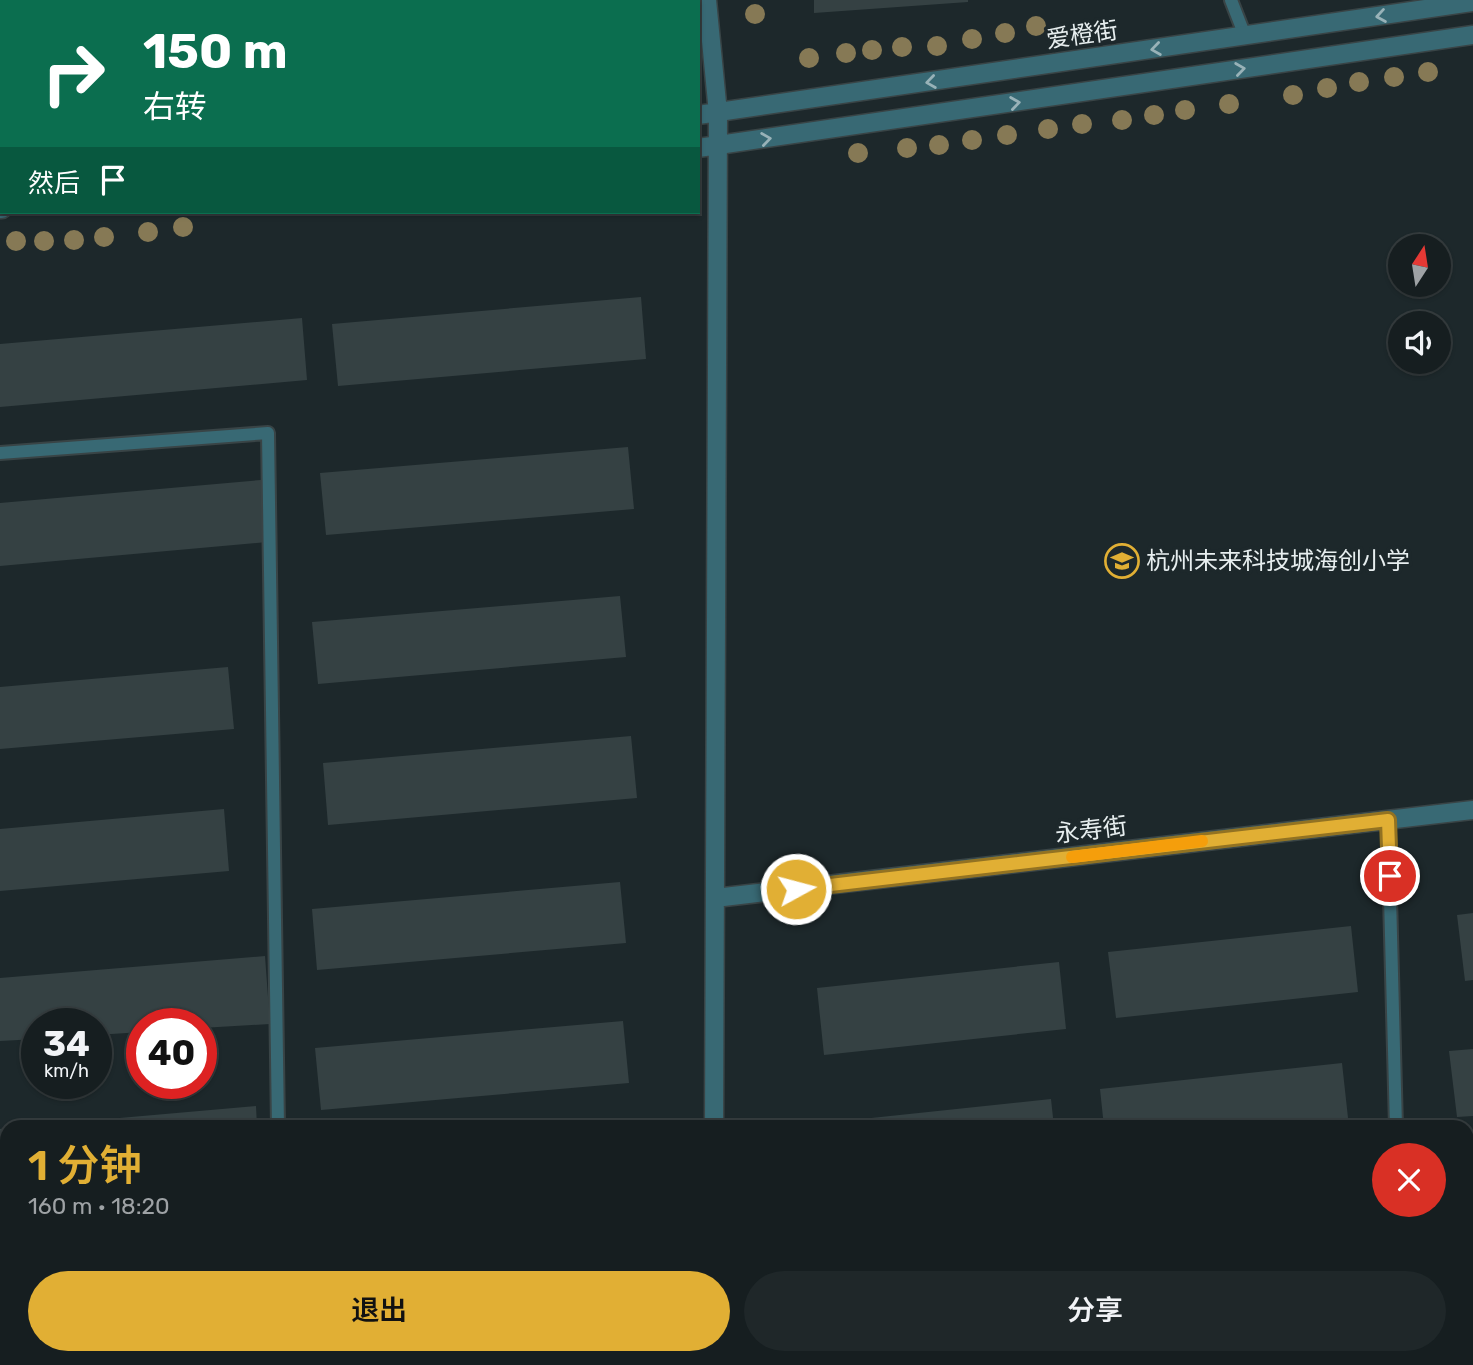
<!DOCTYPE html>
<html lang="zh">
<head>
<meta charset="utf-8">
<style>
  body { margin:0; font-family:Rubik,"Noto Sans SC",sans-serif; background:#1f2729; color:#f1f3f6; height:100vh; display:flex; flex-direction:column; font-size:26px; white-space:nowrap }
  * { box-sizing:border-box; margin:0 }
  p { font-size:23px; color:#9ea2a5 }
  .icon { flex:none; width:38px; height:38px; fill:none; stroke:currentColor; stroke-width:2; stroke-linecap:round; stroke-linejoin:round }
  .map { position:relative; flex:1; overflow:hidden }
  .side { position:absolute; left:0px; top:1120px; width:1474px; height:245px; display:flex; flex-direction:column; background:#161e20; border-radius:21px 21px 0 0; box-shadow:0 2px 5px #0004,0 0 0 2px #353c3e }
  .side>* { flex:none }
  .hud { position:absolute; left:0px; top:0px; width:700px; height:214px; box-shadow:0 2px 5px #0004,0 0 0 2px #353c3e; background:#0b6e4f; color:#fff; overflow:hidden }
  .needle { width:46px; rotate:12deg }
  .tools { position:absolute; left:1388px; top:234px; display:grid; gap:14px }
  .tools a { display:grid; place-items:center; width:63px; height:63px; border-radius:50%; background:#161e20; box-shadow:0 2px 5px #0004,0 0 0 2px #353c3e; font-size:35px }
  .speed { position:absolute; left:21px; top:1008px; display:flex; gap:14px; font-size:35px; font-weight:700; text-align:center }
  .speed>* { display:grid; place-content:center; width:91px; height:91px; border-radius:50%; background:#161e20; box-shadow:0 2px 5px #0004,0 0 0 2px #353c3e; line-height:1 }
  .speed small { font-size:18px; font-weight:400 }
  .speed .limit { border:10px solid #d22; background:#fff; color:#111 }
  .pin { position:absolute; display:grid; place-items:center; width:60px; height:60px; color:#fff; margin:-30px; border:4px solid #fff; border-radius:50%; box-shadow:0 2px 7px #0007 }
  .me { position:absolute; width:77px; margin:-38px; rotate:83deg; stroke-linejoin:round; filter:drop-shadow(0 0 5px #0008) }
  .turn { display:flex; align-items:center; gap:24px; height:147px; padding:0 28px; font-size:32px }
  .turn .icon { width:91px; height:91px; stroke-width:2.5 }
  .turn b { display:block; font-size:49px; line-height:60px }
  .then { display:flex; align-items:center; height:66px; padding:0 28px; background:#0003; gap:14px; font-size:26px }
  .round { display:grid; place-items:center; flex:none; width:74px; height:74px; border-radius:37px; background:#1f2729 }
  .summary { display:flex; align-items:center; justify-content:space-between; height:119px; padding:0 28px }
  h1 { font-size:42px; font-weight:600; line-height:52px; color:#e1af34 }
  .primary-button { display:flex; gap:14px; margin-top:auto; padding:14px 28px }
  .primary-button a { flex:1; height:80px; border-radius:42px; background:#e1af34; color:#111; font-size:28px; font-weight:600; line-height:80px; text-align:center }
  .primary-button a+a { background:#1f2729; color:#f1f3f6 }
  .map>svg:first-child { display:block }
  .building { fill:#354143 }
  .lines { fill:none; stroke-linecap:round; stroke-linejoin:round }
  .service-casing { stroke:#394446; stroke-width:16 }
  .tertiary-casing { stroke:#394446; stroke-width:21 }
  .service { stroke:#386974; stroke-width:12 }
  .tertiary { stroke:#386974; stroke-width:18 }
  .tree { fill:#867955 }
  .oneway { stroke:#98b2b8 }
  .route-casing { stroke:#927222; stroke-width:18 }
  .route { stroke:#e1af34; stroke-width:12 }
  .slow { stroke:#f59e0b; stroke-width:12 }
  .labels { text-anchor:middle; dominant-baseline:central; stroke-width:7; stroke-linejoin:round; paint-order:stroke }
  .street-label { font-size:24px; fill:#e7eeef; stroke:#1d282b }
  .poi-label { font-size:24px; fill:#e7eeef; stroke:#1d282b; text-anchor:start }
</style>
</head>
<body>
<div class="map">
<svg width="1473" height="1365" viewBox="0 0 1473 1365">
  <rect width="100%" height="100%" fill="#1d282b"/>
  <path class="building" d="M814,0h154v2l-154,11z
    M641,297l5,62 -308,27 -6,-62z
    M302,318l5,62 -307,27v-63z
    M628,447l6,62 -308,26 -6,-62z
    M261,480l6,62 -267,24v-63z
    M620,596l6,61 -308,27 -6,-62z
    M228,667l6,62 -234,20v-62z
    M631,736l6,62 -309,27 -5,-62z
    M224,809l5,62 -229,20v-62z
    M620,882l6,61 -309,27 -5,-61z
    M1473,913v67l-8,1 -8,-66z
    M1351,926l7,66 -242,26 -8,-66z
    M265,956l5,68 -69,4v-4h-59v8l-46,3v-11h-59v15l-37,2v-63z
    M1059,962l7,67 -242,26 -7,-67z
    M623,1021l6,62 -308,27 -6,-62z
    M1473,1049v67l-16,1 -8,-66z
    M1342,1063l7,64h-245l-4,-38z
    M1051,1099l3,28h-249v-2z
    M256,1106l1,21h-216l-1,-2z
    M7,1128v62l-7,1v-62z
    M1473,1181v67h-7v-66z
    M1473,1325v40h-32v-7h25v-32z
    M306,1358h311v7h-310z
    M1170,1358h162l1,7h-211z"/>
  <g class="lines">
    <g class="service-casing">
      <path id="service" d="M1231,0l14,36
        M0,52h2
        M0,453l268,-20 10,694
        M1388,820l8,307
        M1414,1358l1,7"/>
    </g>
    <g class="tertiary-casing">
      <path id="tertiary" d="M707,0l11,113 -4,1014
        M698,115l775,-113
        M698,148l775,-113
        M0,175h2
        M0,209h2
        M715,898l758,-88
        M713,1365v-7"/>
    </g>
    <use href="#service" class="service"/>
    <use href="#tertiary" class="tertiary"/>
  </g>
  <g class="tree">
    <circle cx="755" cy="14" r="10"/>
    <circle cx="1036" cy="26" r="10"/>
    <circle cx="1005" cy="33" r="10"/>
    <circle cx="972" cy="39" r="10"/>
    <circle cx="937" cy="46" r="10"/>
    <circle cx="902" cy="47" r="10"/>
    <circle cx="872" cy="50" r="10"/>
    <circle cx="846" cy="53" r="10"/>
    <circle cx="809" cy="58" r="10"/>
    <circle cx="1428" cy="72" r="10"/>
    <circle cx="1394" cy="77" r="10"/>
    <circle cx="1359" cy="82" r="10"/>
    <circle cx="1327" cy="88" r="10"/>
    <circle cx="1293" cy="95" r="10"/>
    <circle cx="1229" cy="104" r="10"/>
    <circle cx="1185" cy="110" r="10"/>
    <circle cx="1154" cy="115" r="10"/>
    <circle cx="1122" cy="120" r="10"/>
    <circle cx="1082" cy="124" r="10"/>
    <circle cx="1048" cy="129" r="10"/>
    <circle cx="1007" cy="135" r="10"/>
    <circle cx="972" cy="140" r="10"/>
    <circle cx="939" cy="145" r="10"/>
    <circle cx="907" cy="148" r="10"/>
    <circle cx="858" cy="153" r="10"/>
    <circle cx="183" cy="227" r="10"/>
    <circle cx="148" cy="232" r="10"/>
    <circle cx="104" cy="237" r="10"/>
    <circle cx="74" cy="240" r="10"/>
    <circle cx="16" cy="241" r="10"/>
    <circle cx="44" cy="241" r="10"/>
  </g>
  <defs><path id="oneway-chevron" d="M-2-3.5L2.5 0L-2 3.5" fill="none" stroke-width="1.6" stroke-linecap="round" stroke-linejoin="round" transform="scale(1.75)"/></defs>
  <g class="oneway">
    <use href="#oneway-chevron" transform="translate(1381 16) rotate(171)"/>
    <use href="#oneway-chevron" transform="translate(1156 49) rotate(172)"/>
    <use href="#oneway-chevron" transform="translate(1240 69) rotate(-8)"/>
    <use href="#oneway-chevron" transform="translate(931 82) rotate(172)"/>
    <use href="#oneway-chevron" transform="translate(1015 103) rotate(-8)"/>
    <use href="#oneway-chevron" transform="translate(766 139) rotate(-8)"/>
  </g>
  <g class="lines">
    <g class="route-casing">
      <path id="route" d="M796,889l592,-69 2,56"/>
    </g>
    <use href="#route" class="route"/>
    <path class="slow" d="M1072,857l130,-16"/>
  </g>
  <defs>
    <g id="school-ring" transform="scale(1.75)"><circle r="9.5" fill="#1d282b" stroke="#e1af34" stroke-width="1.5"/><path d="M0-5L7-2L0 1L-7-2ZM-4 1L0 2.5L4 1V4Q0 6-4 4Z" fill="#e1af34"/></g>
  </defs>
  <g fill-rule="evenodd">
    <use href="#school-ring" x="1122" y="561"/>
  </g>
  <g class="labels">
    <g class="street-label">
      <text transform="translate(1082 35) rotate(-8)">爱橙街</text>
      <text transform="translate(1091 830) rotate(-7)">永寿街</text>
    </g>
    <g class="poi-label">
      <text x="1146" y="561">杭州未来科技城海创小学</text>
    </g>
  </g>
</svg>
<div class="tools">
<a><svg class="needle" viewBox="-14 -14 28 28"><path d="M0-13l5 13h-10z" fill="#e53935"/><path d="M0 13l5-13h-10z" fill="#9ea2a5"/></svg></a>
<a><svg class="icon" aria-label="sound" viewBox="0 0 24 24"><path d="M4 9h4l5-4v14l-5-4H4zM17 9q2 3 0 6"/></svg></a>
</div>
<div class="speed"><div>34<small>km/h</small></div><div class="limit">40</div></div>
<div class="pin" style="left:1390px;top:876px;background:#d93025"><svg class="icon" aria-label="arrive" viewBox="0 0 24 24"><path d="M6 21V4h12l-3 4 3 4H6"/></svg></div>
<svg class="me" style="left:796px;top:889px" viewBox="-20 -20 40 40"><circle r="17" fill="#e1af34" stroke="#fff" stroke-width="3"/><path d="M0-11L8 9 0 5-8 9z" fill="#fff"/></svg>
<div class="hud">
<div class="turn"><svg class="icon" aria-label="right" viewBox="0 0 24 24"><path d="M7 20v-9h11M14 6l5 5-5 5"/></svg><div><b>150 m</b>右转</div></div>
<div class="then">然后<svg class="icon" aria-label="arrive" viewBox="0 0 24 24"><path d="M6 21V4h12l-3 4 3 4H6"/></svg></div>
</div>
<section class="side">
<div class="summary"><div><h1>1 分钟</h1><p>160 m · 18:20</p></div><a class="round" style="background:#d93025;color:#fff"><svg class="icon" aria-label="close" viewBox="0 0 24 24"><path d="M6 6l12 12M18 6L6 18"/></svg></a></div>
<div class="primary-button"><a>退出</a><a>分享</a></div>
</section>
</div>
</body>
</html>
